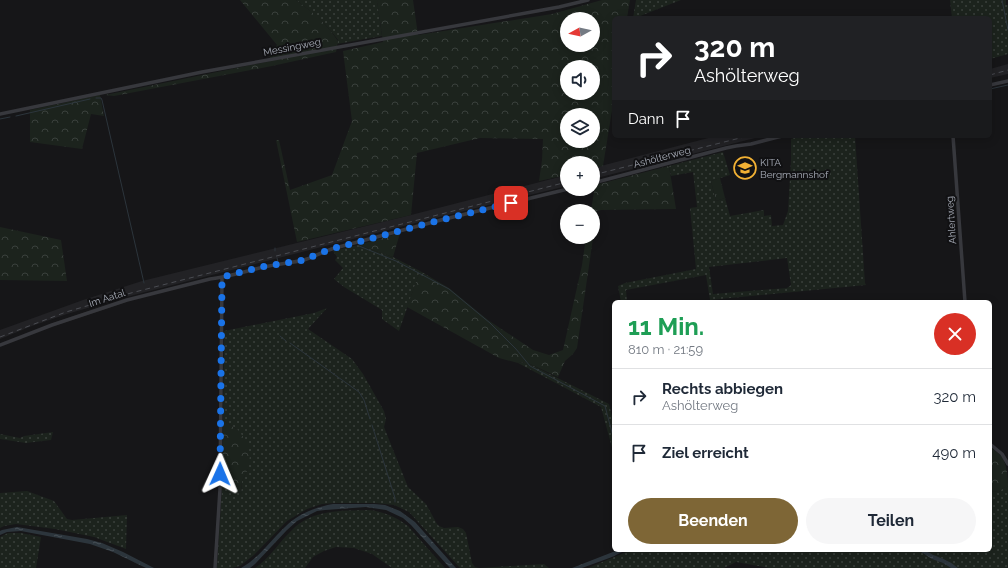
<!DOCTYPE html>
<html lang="de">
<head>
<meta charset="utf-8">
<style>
  body { margin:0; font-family:Raleway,sans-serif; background:#f6f6f7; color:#1f2937; height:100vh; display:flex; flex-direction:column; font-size:15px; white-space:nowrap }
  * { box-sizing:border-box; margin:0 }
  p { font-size:13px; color:#747a83 }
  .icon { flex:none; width:22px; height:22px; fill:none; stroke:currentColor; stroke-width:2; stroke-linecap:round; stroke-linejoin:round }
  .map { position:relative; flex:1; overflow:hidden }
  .panel { position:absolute; left:612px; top:300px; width:380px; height:252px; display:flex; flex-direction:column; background:#fff; border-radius:6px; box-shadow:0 2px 10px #0003 }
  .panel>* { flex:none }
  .top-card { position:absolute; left:612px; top:16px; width:380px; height:122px; border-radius:6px; box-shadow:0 2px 10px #0003; background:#202124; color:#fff; overflow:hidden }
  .needle { width:26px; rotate:262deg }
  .tools { position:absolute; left:560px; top:12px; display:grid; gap:8px }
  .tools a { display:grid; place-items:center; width:40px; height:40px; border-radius:50%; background:#fff; box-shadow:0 2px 10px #0003; font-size:20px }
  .pin { position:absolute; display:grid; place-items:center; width:34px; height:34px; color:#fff; margin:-17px; border-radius:8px; box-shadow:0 2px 6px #0006 }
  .me { position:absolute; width:44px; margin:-22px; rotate:1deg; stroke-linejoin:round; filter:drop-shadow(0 0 3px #0008) }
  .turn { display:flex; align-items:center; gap:14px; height:84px; padding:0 16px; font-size:18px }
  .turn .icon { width:52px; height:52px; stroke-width:2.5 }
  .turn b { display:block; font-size:28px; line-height:34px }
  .then { display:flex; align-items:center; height:38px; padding:0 16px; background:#0003; gap:8px; font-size:15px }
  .round { display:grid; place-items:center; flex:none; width:42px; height:42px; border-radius:21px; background:#f6f6f7 }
  .head { display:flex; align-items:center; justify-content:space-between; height:68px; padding:0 16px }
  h1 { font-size:24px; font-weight:700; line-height:30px; color:#1e9e55 }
  .button { display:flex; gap:8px; margin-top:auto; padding:8px 16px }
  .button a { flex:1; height:46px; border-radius:24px; background:#7e6636; color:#fff; font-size:16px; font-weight:700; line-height:46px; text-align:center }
  .button a+a { background:#f6f6f7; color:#1f2937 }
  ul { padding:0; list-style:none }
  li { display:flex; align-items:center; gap:12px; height:56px; padding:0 16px; border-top:1px solid #e0e1e3 }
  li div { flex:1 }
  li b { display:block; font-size:15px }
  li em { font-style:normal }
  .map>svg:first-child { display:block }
  .built { fill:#222225 }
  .grass { fill:url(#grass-dots); fill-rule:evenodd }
  .forest { fill:url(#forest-crowns); fill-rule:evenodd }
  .park { fill:url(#park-tufts) }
  .water { fill:url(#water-ripples) }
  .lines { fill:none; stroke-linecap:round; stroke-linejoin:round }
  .stream { stroke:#2c353c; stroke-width:1 }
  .street { stroke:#37383d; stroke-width:3.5 }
  .rail { stroke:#4a4c52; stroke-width:1; stroke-dasharray:5 4; stroke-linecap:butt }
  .route { stroke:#1a73e8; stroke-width:7; stroke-dasharray:0 12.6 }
  .labels { text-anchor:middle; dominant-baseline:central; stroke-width:4; stroke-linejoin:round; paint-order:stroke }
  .street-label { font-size:10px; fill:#a8adb8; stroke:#111113 }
  .poi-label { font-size:10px; fill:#a8adb8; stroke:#111113; text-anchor:start }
</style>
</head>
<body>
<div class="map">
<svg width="1008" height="568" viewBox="0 0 1008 568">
  <defs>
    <pattern id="grass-dots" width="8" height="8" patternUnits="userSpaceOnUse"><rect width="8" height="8" fill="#1c231d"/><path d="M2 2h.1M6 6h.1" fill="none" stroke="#3a403c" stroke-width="1.8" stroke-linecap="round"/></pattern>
    <pattern id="forest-crowns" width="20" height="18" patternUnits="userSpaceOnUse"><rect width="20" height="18" fill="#1c231d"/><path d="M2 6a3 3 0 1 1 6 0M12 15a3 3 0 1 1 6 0" fill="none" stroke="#3a403c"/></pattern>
    <pattern id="park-tufts" width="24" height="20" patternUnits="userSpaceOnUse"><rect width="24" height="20" fill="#1c231d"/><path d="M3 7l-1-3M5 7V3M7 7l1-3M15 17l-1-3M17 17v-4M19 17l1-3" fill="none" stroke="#3a403c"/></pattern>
    <pattern id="water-ripples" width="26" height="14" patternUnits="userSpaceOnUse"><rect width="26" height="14" fill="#2c353c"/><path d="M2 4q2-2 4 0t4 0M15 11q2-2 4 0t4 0" fill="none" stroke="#485056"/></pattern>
  </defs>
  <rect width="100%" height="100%" fill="#161618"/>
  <path class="built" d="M1008,64v10l-18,4v-9z
    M716,136h47l-170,43v-11z
    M567,175v11l-136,33 -309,79 -55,16 -35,12 -32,13v-9l83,-30 59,-19 269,-66z"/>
  <path class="grass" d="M296,0h81l5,36 -45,8 1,-4c-12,-17 -25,-27 -42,-40z
    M636,0h45l-46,18h-2z
    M950,0h56v5h2v49l-18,5v-41h-38z
    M801,136h54l10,147 1,2 -156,15 -4,-25 -80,15 1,12h-6l-3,-16 7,-3 71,-14 -6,-61 7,-1 -4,-35 -22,4 -2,-10 54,-14 7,23 -19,6 5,20 9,-3 5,18 34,-6v6l7,-1 1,11 11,-1 5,-14 3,-50v-22zM787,258l4,27 -4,3 -74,6 -4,-27z
    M358,245l35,12 27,14 -21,60 -17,-12v-9l-38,-23 -10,-8 9,-11 -8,-8 2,-3 -4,-6z
    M327,308l-19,21 44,30 11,15 21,37 2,8 -2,8 24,60 18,17 11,20 2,2 5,2 14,-1 5,2 3,4 6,30 3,4 4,1 65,-4 5,4h-89l-51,-56 -15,-7 -19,-2h-39l-14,1 -15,5 -20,12 -33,34 -14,11 -8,2h-15l5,-80 19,5 1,-12 6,-12 -10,-39 -15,-10 1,-89 90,-18z
    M526,362l83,42 5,21v30l-13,-48 -83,-44z
    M53,432l-2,8 -25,3 -26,-4v-5l20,4 4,-2z
    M1008,486v82h-50l-12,-8 -11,-4 -11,-6h66v-59l9,1 4,-4z
    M27,491l27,10 13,18 5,1 55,-5 -1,34 -32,-12 -39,-8 -39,-5 -12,2 -4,2v-35z
    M368,510c15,1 28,7 40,16l37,42h-53l-20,-14 -18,-6 -18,-1 -12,4 -11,6 -8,11h-50c15,-10 24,-26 37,-38 20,-21 50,-19 76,-20z
    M8,533h13l20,4 -5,31h-36v-31z
    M631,550h287l14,9 11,4 8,5h-182l-33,-6 -12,6h-136z"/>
  <path class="forest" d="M240,0h56l21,16 13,14 8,11 -2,11 -64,14 -158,30 -9,-1 166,-34 -2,-6 2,-1 6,-9z
    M377,0h36l5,35 134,-21 50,-14h28l-3,18h-13v80l-11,68 -10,2v-5h-26v12l-28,6 3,-21 1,-21 -63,-1 -63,15 -6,62 -114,27 -21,-102h3l11,50 42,-15 20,-54 -9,-70 40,-9zM567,19h26v26h-26zM567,67h26v26h-26zM567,115h26v26h-26z
    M100,95l4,21 -13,-2 -9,35 -52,-7v-32z
    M669,166l7,43 -75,1 -4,1 -20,137 -4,6 -8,7 -7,16 -32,-15 -8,1 -19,-5 -92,-51 13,-36 29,17 39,32 45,30 16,5 14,-5 19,-85 4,-28h7v-26h-2l4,-26z
    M0,227l61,13 6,41 -67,-1z
    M400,233l-7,24 -35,-12z
    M223,420l15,10 9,12 3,13 -2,14 -6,12 -1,12 -19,-5z
    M990,447c4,3 9,6 12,10 5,8 6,21 6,29l-5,2 -4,4 -9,-1z"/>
  <path class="park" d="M720,178l5,20 -9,3 -5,-20z"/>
  <path class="water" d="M333,504h41l11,1 15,6 15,11 41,46h-6l-39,-43 -8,-7 -17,-8 -20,-3 -41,3 -8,1 -20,10 -10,9 -32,34 -5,4h-9c18,-10 30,-28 45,-42 12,-12 30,-19 47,-22z
    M17,527l70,12 15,4 21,9 31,16h-8l-33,-16 -23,-8 -69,-13 -14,1 -7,3v-4l2,-1z
    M618,550h8l-14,7 -30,11h-10z
    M918,550c9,0 10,3 18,6 8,3 15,6 22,12h-7l-8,-5 -11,-4z"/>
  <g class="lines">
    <path class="stream" d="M1002,0l6,30
      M990,89l18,-4
      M96,98h5l1,2 42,183
      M16,116l74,-17
      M0,119l10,-2
      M793,137l4,-1
      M359,246l37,15 53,28 41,34 26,26 14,17 75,40 9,34
      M275,248v3
      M277,258l1,4
      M280,336l6,5
      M290,343l69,49 5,8 6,19
      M372,425l23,73v4"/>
    <path class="street" d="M990,85l18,-4
      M0,114l202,-42 357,-65 29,-7
      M953,136l12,166
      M593,183l133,-35 10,-2 15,-2 31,-8
      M0,345l52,-20 75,-25 83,-21c18,-2 36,-8 54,-12 13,-3 27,-4 40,-7 10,-3 20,-9 31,-12l106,-28 127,-31
      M990,444l12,10 6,10
      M215,568l5,-79 2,-211"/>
    <path class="rail" d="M990,75l18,-5
      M593,175l155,-39
      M0,337l66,-25 65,-19 436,-111"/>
  </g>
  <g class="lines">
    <path class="route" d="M220,474l2,-196 7,-3 37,-9 38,-6 16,-7 15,-5 106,-28 70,-17"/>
  </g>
  <defs>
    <g id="school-ring" transform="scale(1.15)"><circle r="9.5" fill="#111113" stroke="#f2b134" stroke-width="1.5"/><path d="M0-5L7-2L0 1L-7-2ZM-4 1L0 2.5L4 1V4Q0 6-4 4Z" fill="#f2b134"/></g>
  </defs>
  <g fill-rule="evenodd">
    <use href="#school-ring" x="745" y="168"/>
  </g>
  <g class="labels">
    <g class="street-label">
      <text transform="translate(292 47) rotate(-11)">Messingweg</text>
      <text transform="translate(662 157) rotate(-15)">Ashölterweg</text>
      <text transform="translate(951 220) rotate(-94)">Ahlertweg</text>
      <text transform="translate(107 298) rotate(-18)">Im Aatal</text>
    </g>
    <g class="poi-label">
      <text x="760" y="162">KITA<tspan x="760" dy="12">Bergmannshof</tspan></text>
    </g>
  </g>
</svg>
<div class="tools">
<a><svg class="needle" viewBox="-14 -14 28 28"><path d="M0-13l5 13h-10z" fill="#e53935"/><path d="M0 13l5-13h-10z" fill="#747a83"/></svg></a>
<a><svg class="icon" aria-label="sound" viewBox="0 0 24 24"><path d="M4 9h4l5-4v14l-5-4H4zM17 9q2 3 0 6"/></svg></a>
<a><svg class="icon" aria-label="layers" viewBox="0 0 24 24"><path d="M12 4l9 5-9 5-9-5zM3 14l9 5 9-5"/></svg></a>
<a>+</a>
<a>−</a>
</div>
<div class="pin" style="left:511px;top:203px;background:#d93025"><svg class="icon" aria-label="arrive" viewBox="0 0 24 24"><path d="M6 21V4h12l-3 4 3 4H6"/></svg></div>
<svg class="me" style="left:220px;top:474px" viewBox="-20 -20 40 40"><path d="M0-17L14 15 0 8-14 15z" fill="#1a73e8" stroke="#fff" stroke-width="4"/></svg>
<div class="top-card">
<div class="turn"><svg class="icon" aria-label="right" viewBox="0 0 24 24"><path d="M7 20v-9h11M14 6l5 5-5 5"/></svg><div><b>320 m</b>Ashölterweg</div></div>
<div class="then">Dann<svg class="icon" aria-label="arrive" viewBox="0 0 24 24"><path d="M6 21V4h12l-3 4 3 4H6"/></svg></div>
</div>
<section class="panel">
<div class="head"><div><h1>11 Min.</h1><p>810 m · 21:59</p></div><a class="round" style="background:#d93025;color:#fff"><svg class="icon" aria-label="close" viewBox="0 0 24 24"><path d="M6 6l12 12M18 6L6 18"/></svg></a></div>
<ul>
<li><svg class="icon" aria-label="right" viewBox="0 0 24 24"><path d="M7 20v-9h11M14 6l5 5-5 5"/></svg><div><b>Rechts abbiegen</b><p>Ashölterweg</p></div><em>320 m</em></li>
<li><svg class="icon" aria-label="arrive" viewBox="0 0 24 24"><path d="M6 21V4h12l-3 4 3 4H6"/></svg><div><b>Ziel erreicht</b></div><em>490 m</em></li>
</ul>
<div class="button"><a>Beenden</a><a>Teilen</a></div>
</section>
</div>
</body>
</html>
